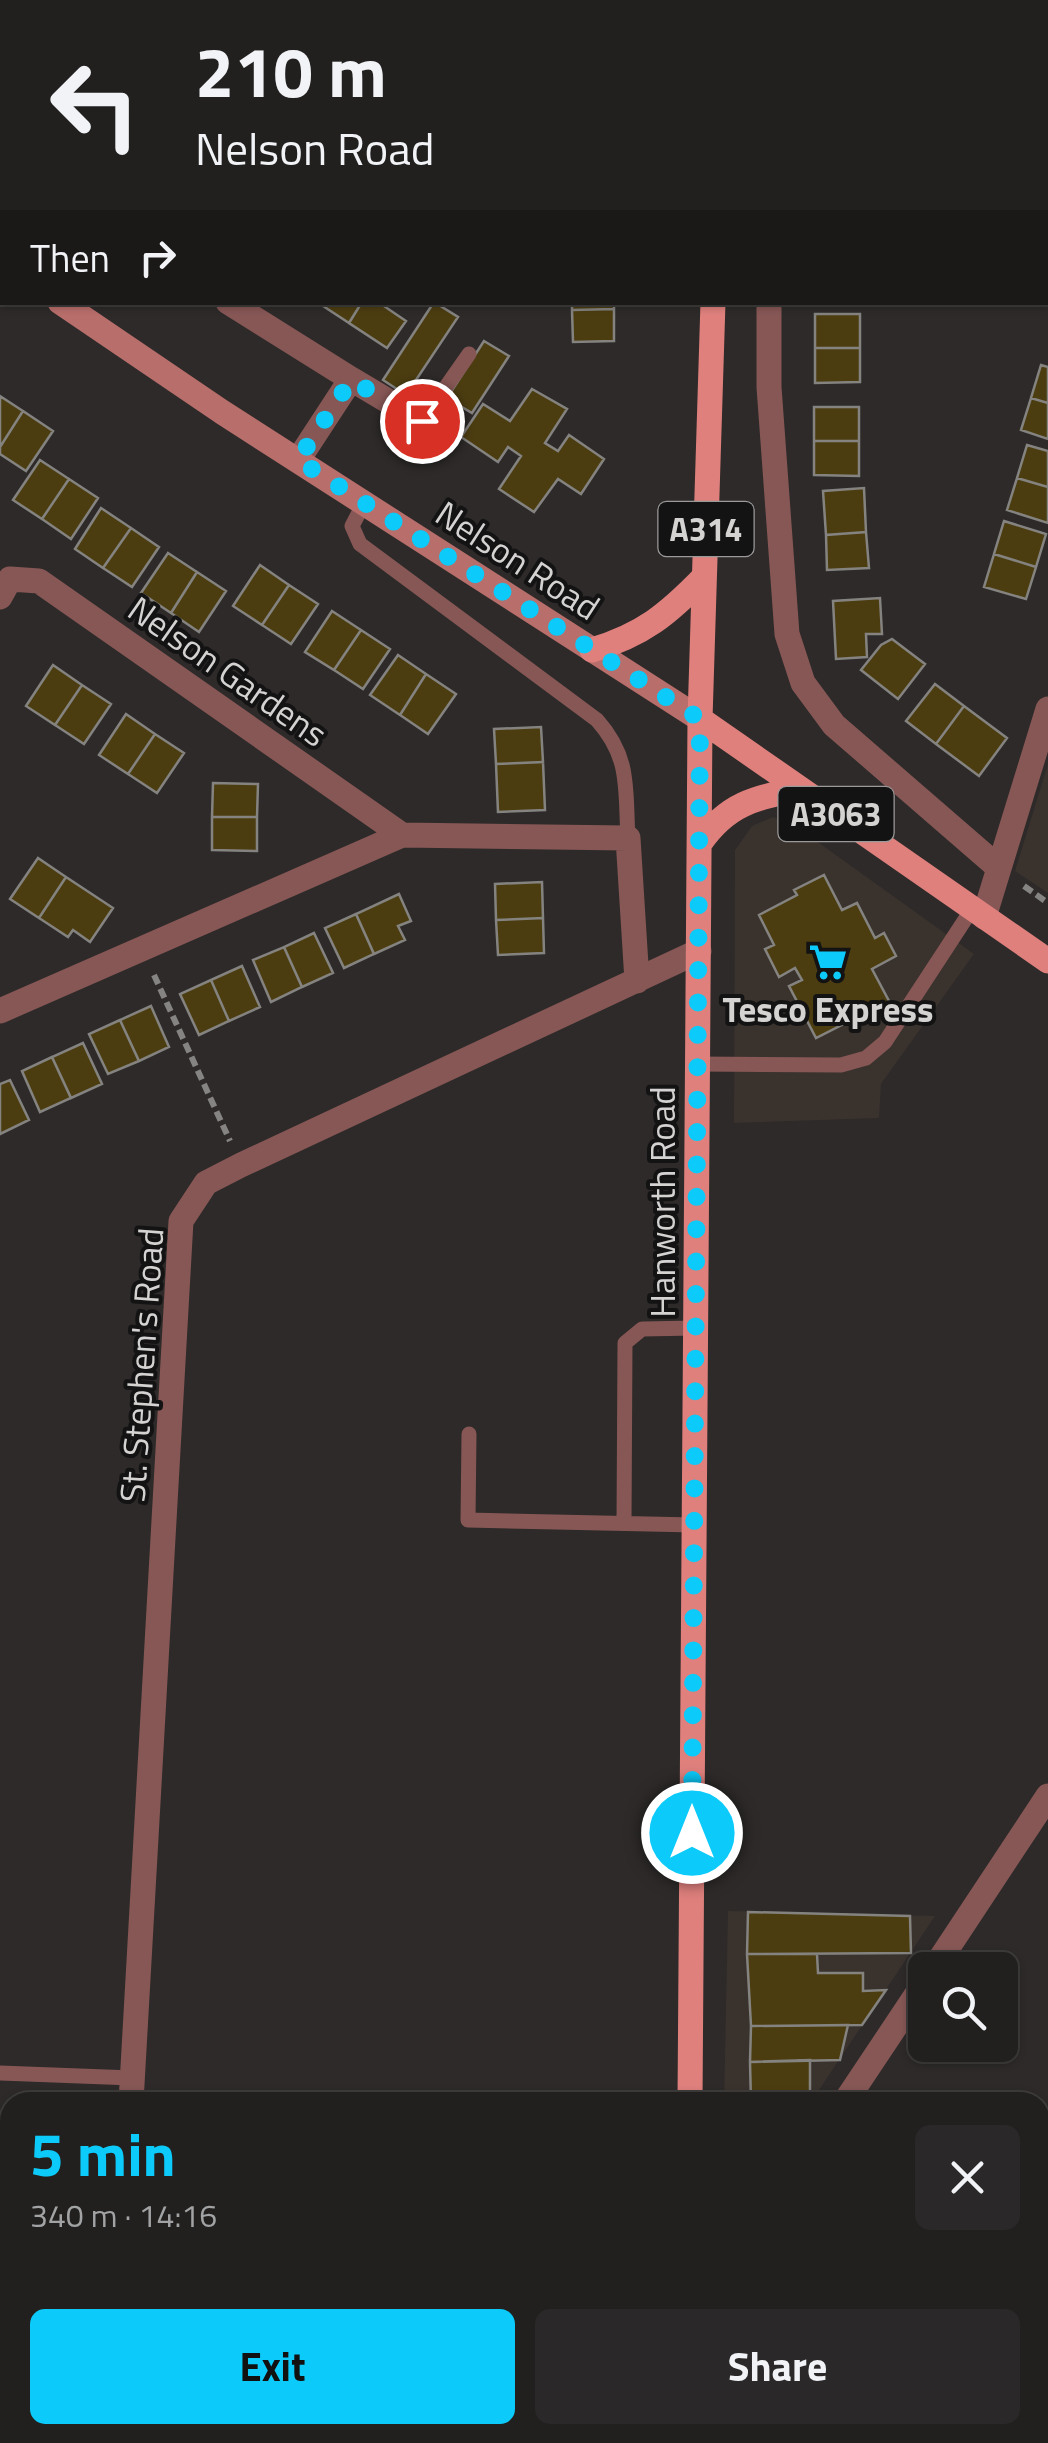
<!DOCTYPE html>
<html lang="en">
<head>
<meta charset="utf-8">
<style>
  body { margin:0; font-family:"Titillium Web",sans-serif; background:#2a2828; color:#f1f3f6; height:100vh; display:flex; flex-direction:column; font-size:38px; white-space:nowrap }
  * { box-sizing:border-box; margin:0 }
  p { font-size:32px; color:#a2a3a4 }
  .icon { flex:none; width:55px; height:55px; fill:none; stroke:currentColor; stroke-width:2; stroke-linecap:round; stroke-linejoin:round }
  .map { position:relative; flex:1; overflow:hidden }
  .drawer { position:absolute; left:0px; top:2092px; width:1050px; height:352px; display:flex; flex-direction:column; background:#22201f; border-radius:30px 30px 0 0; box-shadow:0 2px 8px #0004,0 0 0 2px #3f3e3d }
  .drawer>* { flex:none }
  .hud { position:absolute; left:0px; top:0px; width:1050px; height:305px; box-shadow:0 2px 8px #0004,0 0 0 2px #3f3e3d; background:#22201f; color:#f1f3f6; overflow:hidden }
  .controls { position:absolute; left:908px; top:1952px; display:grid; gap:20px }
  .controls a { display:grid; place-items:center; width:110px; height:110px; border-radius:15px; background:#22201f; box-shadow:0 2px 8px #0004,0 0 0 2px #3f3e3d; font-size:50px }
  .pin { position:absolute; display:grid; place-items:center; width:85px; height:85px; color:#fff; margin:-42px; border:5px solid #fff; border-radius:50%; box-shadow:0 2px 10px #0007 }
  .me { position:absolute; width:110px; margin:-55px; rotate:0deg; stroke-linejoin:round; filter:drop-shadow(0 0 8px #0008) }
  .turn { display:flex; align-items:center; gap:35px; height:210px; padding:0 30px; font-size:45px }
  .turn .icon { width:130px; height:130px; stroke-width:2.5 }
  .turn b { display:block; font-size:70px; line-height:85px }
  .then { display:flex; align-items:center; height:95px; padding:0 30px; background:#0003; gap:20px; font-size:38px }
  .round { display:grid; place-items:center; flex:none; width:105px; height:105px; border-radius:15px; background:#2a2828 }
  .head { display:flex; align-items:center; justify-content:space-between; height:170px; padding:0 30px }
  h1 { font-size:60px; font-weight:700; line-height:75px; color:#0ccafa }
  .cta { display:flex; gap:20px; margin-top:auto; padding:20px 30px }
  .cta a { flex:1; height:115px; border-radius:15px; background:#0ccafa; color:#111; font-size:40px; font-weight:700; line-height:115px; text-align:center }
  .cta a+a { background:#2a2828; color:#f1f3f6 }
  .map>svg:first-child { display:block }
  .built { fill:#3a322d }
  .building { fill:#4c3d11; stroke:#848380; stroke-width:2.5 }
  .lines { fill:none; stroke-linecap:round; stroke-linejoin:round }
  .path { stroke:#868483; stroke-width:6; stroke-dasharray:10 5; stroke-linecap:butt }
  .service { stroke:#865755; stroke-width:15 }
  .minor { stroke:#865755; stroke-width:25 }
  .secondary { stroke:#b86e6b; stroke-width:25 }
  .primary { stroke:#df807d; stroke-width:25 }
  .route { stroke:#0ccafa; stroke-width:18; stroke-dasharray:0 32.4 }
  .labels { text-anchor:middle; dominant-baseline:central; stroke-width:8; stroke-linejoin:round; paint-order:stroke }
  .shield { fill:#141313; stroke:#9b9999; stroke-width:2.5 }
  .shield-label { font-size:32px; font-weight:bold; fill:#d5d3d2 }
  .street-label { font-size:35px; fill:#d5d3d2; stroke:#141313 }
  .poi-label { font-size:35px; font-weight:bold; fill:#d5d3d2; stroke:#141313 }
</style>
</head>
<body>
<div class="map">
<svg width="1048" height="2443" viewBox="0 0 1048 2443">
  <rect width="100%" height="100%" fill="#2d2a29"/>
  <path class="built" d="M1048,764v129l-33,-22z
    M773,817l21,8 180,129 -93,130 -2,34 -145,5 1,-273 17,-24z
    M728,1911l207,5 -124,186h-87z"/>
  <path class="building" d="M317,302h45l-13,21z
    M362,302h16l28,19 -19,27 -38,-25z
    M434,302l24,15 -52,78 -23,-15z
    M572,302h42v7l-42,1z
    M614,309v32l-41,1 -1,-32z
    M815,314h45v34h-45z
    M484,341l25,15 -37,57 -25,-15z
    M815,348h45v34l-45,1z
    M1041,365l7,2v36l-17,-5z
    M532,389l35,20 -22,34 13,8 11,-16 35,24 -23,35 -23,-15 -24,33 -35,-23 22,-33 -13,-9 -10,15 -37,-25 22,-33 27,17z
    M0,396l23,15 -23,36z
    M1031,398l17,5v36l-27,-9z
    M814,407h45v34h-45z
    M23,411l30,20 -27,40 -26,-17v-7z
    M814,441h45v35l-45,-1z
    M1027,445l21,6v36l-31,-9z
    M40,460l29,19 -27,40 -29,-19z
    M1017,478l31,9v36l-41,-13z
    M69,479l29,19 -27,41 -29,-20z
    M864,488l2,44 -40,3 -3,-44z
    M101,508l30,20 -28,40 -28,-19z
    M1004,521l42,13 -10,33 -42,-13z
    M131,528l28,19 -27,40 -29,-19z
    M866,532l3,36 -42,2 -1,-35z
    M168,553l29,19 -26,41 -30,-20z
    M994,554l42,13 -10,32 -42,-12z
    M260,565l29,20 -27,40 -29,-19z
    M197,572l29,19 -27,41 -28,-19z
    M289,585l29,19 -27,40 -29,-19z
    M880,598l2,36h-16l1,23 -31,2 -3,-58z
    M332,611l29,19 -27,40 -29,-18z
    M361,630l29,19 -27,40 -29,-19z
    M892,639l33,25 -27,35 -37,-29 20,-25z
    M398,655l28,19 -26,41 -30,-20z
    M53,665l29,20 -27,40 -29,-19z
    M426,674l30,20 -28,40 -28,-19z
    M935,684l29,22 -28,38 -30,-23z
    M82,685l29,19 -27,40 -29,-19z
    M964,706l43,32 -28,38 -43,-32z
    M126,714l29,20 -27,40 -29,-19z
    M541,727l2,35 -47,2 -2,-35z
    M155,734l29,19 -27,40 -29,-19z
    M543,762l2,48 -47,2 -2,-48z
    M213,783l45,1 -1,33h-45z
    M212,817h45v34l-45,-1z
    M38,858l28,19 -27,41 -29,-19z
    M824,875l18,35 15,-7 18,35 9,-5 12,23 -24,13 17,32 -73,37 -27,-52 13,-6 -7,-12 -16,9 -14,-28 9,-4 -15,-30 38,-20 -3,-5z
    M66,877l47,31 -23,34 -17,-12 -5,7 -29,-19z
    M542,882l1,36 -47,2 -1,-36z
    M399,894l12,27 -13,5 7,14 -31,14 -18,-40z
    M356,914l18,40 -30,14 -19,-40z
    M543,918l1,35 -46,2 -2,-35z
    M314,933l19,40 -31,14 -18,-40z
    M284,947l18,40 -31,15 -18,-42z
    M242,966l18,41 -31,14 -18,-41z
    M211,980l18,41 -30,14 -19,-41z
    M151,1006l18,41 -30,14 -19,-41z
    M120,1020l19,41 -31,13 -19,-40z
    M83,1043l19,41 -31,14 -19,-41z
    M52,1057l19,41 -31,14 -18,-41z
    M10,1080l19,40 -29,14v-50z
    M748,1912l162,4 1,37 -164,1z
    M747,1954h70l1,19h45v18l23,-1 -24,35 -111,1z
    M848,2025l-8,35 -90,2 1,-36z
    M810,2060v42h-59l-1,-40z"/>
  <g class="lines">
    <path class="path" d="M76,0l2,2
      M168,0v2
      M0,193l2,3
      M1024,886l24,17
      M154,975l76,166"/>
    <path class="service" d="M422,421l47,-67
      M364,503l-12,23 8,18 237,176c34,38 28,69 31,118
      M698,1064l143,1 25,-7 19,-16 87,-133
      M469,1434l-1,86 227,5
      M624,1523l1,-180 17,-14 54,-1
      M0,2073l133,5"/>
    <path class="minor" d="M462,0v2
      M771,2v-2
      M0,145l2,1
      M228,302l123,77
      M769,302v85l18,247 16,49 31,42 165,143
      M298,460l53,-81 84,50
      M0,597l10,-18 29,2 363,254
      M984,917l64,-208
      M0,1011l402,-176 226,3 9,143
      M933,1970l115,-174
      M131,2102l50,-881 25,-38 35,-18 458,-214
      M845,2102l80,-120
      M111,2443l1,-8
      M1036,2443l12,-18"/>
    <path class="secondary" d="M0,262l2,2
      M60,302l162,110 478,307"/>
    <path class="primary" d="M716,0v2
      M592,650c51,-15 76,-36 112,-73
      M700,719l348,242
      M700,843c28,-40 55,-45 100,-54
      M690,2102l10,-1383 13,-417
      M688,2443v-8"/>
  </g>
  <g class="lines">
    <path class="route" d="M422,421l-71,-41 -53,80 402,259 -8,1114"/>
  </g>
  <defs>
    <g id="supermarket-bare" transform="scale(3)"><path d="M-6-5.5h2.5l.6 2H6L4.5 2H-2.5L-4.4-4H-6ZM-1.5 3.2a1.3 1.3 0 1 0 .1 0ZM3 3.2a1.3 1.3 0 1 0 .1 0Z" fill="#0ccafa" stroke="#141313" stroke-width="2.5" paint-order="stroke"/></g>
  </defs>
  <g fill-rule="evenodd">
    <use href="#supermarket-bare" x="828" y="962"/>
  </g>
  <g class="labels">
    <g class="shield">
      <rect x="658.5" y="502" width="95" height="54" rx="8"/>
      <rect x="778.5" y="787" width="115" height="54" rx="8"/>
    </g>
    <g class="shield-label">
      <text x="706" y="529">A314</text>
      <text x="836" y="814">A3063</text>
    </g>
    <g class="street-label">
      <text transform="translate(518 560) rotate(33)">Nelson Road</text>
      <text transform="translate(228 671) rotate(35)">Nelson Gardens</text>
      <text transform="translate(662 1202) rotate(-90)">Hanworth Road</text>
      <text transform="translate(141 1365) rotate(-86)">St. Stephen's Road</text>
    </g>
    <g class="poi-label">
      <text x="828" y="1009">Tesco Express</text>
    </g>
  </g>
</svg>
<div class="controls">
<a><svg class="icon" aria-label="search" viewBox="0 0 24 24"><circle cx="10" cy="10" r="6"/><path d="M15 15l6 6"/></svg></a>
</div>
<div class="pin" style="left:422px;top:421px;background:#d93025"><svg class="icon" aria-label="arrive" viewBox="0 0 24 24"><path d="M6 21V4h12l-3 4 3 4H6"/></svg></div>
<svg class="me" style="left:692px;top:1833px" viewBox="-20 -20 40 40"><circle r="17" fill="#0ccafa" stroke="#fff" stroke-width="3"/><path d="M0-11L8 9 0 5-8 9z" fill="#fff"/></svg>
<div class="hud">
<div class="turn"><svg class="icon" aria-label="left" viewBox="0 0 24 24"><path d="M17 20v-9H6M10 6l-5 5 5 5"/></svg><div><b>210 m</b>Nelson Road</div></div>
<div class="then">Then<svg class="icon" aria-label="right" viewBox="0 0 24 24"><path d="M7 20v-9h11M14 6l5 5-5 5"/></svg></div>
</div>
<section class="drawer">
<div class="head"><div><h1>5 min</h1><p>340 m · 14:16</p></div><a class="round"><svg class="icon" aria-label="close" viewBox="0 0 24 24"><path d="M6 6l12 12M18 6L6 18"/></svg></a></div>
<div class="cta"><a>Exit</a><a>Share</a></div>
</section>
</div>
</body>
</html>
